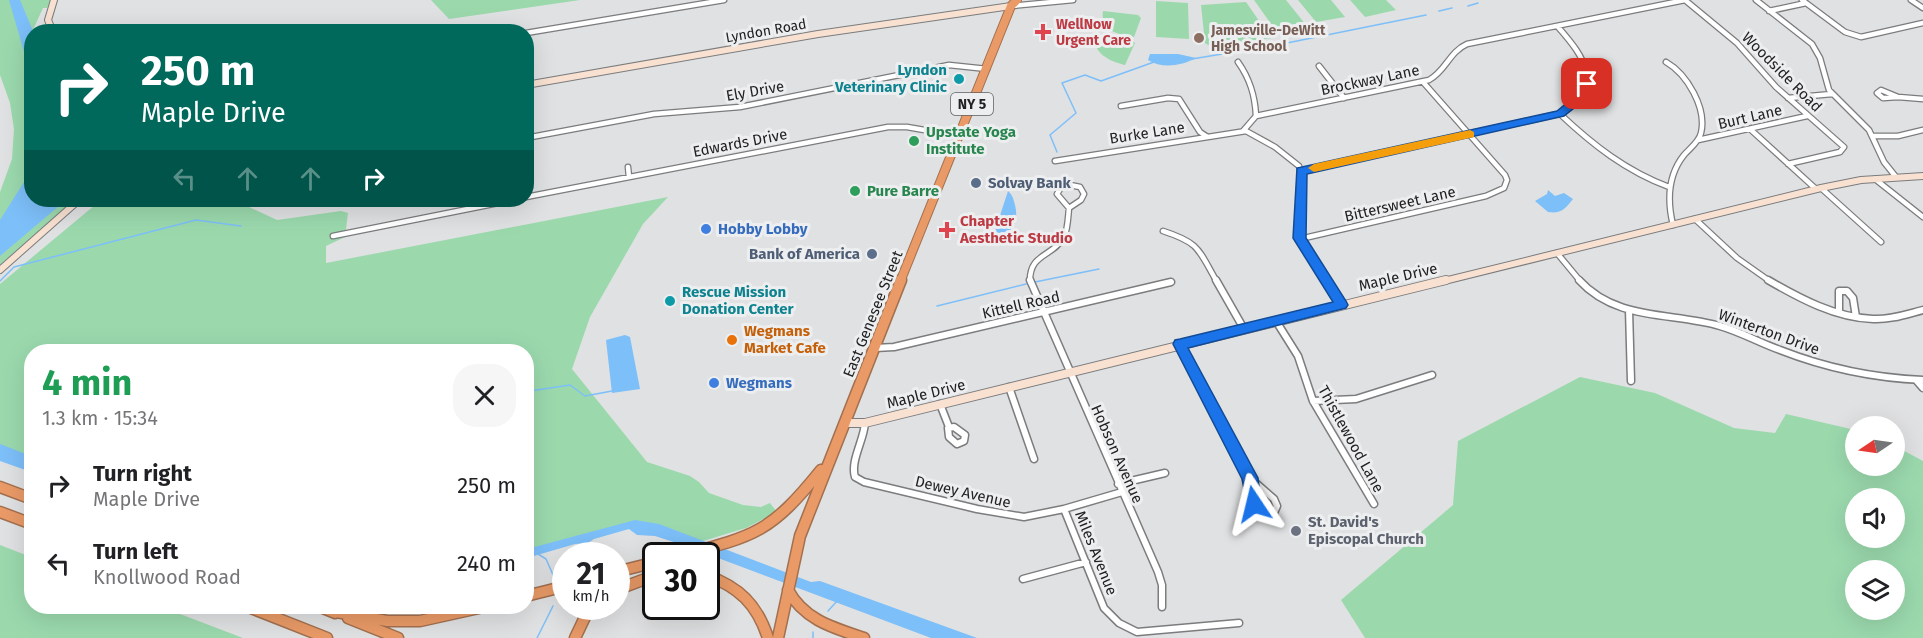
<!DOCTYPE html>
<html lang="en">
<head>
<meta charset="utf-8">
<style>
  body { margin:0; font-family:"Fira Sans",sans-serif; background:#f6f6f6; color:#202124; height:100vh; display:flex; flex-direction:column; font-size:22px; white-space:nowrap }
  * { box-sizing:border-box; margin:0 }
  p { font-size:20px; color:#757577 }
  .icon { flex:none; width:33px; height:33px; fill:none; stroke:currentColor; stroke-width:2; stroke-linecap:round; stroke-linejoin:round }
  .map { position:relative; flex:1; overflow:hidden }
  .sheet { position:absolute; left:24px; top:344px; width:510px; height:270px; display:flex; flex-direction:column; background:#fff; border-radius:24px; box-shadow:0 6px 24px #0002 }
  .sheet>* { flex:none }
  .banner { position:absolute; left:24px; top:24px; width:510px; height:183px; border-radius:24px; box-shadow:0 6px 24px #0002; background:#00695c; color:#fff; overflow:hidden }
  .needle { width:39px; rotate:257deg }
  .controls { position:absolute; left:1845px; top:416px; display:grid; gap:12px }
  .controls a { display:grid; place-items:center; width:60px; height:60px; border-radius:50%; background:#fff; box-shadow:0 6px 24px #0002; font-size:30px }
  .speed { position:absolute; left:552px; top:542px; display:flex; gap:12px; font-size:30px; font-weight:700; text-align:center }
  .speed>* { display:grid; place-content:center; width:78px; height:78px; border-radius:50%; background:#fff; box-shadow:0 6px 24px #0002; line-height:1 }
  .speed small { font-size:15px; font-weight:400 }
  .speed .limit { border:3px solid #111; border-radius:9px; background:#fff; color:#111 }
  .pin { position:absolute; display:grid; place-items:center; width:51px; height:51px; color:#fff; margin:-26px; border-radius:12px; box-shadow:0 3px 9px #0006 }
  .me { position:absolute; width:66px; margin:-33px; rotate:350deg; stroke-linejoin:round; filter:drop-shadow(0 0 4px #0008) }
  .turn { display:flex; align-items:center; gap:21px; height:126px; padding:0 18px; font-size:27px }
  .turn .icon { width:78px; height:78px; stroke-width:2.5 }
  .turn b { display:block; font-size:42px; line-height:51px }
  .lanes { display:flex; align-items:center; height:57px; padding:0 18px; background:#0003; justify-content:center; gap:30px; direction:ltr }
  .lanes .off { opacity:.35 }
  .round { display:grid; place-items:center; flex:none; width:63px; height:63px; border-radius:24px; background:#f6f6f6 }
  .head { display:flex; align-items:center; justify-content:space-between; height:102px; padding:0 18px }
  h1 { font-size:36px; font-weight:700; line-height:45px; color:#1e9e55 }
  ul { padding:0; list-style:none }
  li { display:flex; align-items:center; gap:18px; height:78px; padding:0 18px }
  li div { flex:1 }
  li b { display:block; font-size:22px }
  li em { font-style:normal }
  .map>svg:first-child { display:block }
  .green { fill:#9bd9ad; fill-rule:evenodd }
  .water { fill:#7dbff9 }
  .lines { fill:none; stroke-linecap:round; stroke-linejoin:round }
  .stream { stroke:#7dbff9; stroke-width:1.5 }
  .street-far1-casing { stroke:#7b7c7e; stroke-width:7 }
  .street-casing { stroke:#7b7c7e; stroke-width:9 }
  .secondary-far1-casing { stroke:#7b7c7e; stroke-width:8 }
  .secondary-casing { stroke:#7b7c7e; stroke-width:10 }
  .highway-far1-casing { stroke:#a3704f; stroke-width:10 }
  .highway-casing { stroke:#a3704f; stroke-width:13 }
  .street-far1 { stroke:#fff; stroke-width:4.5 }
  .street { stroke:#fff; stroke-width:6 }
  .secondary-far1 { stroke:#f8e1d1; stroke-width:6 }
  .secondary { stroke:#f8e1d1; stroke-width:8 }
  .highway-far1 { stroke:#e99a67; stroke-width:8 }
  .highway { stroke:#e99a67; stroke-width:10 }
  .route { fill:#1a73e8; stroke:#114b97; stroke-width:1.5 }
  .slow { fill:#f59e0b }
  .health-dot { fill:#e0444e; stroke:#edeef0; stroke-width:2 }
  .education-dot { fill:#8d6e63; stroke:#edeef0; stroke-width:2 }
  .culture-dot { fill:#0f9aa8; stroke:#edeef0; stroke-width:2 }
  .leisure-dot { fill:#2e9e5b; stroke:#edeef0; stroke-width:2 }
  .service-dot { fill:#5c6f8a; stroke:#edeef0; stroke-width:2 }
  .shop-dot { fill:#3f7fe0; stroke:#edeef0; stroke-width:2 }
  .food-dot { fill:#e8710a; stroke:#edeef0; stroke-width:2 }
  .worship-dot { fill:#6b7280; stroke:#edeef0; stroke-width:2 }
  .labels { text-anchor:middle; dominant-baseline:central; stroke-width:6; stroke-linejoin:round; paint-order:stroke }
  .far-health-label { font-size:14px; font-weight:bold; fill:#be3a42; stroke:#edeef0; text-anchor:start }
  .far-education-label { font-size:14px; font-weight:bold; fill:#785e54; stroke:#edeef0; text-anchor:start }
  .far-street-label { font-size:14px; fill:#222223; stroke:#edeef0 }
  .shield { fill:#edeef0; stroke:#5f5f60; stroke-width:1.5 }
  .shield-label { font-size:14px; font-weight:bold; fill:#222223 }
  .culture-label { font-size:15px; font-weight:bold; fill:#0d838f; stroke:#edeef0; text-anchor:end }
  .street-label { font-size:15px; fill:#222223; stroke:#edeef0 }
  .leisure-label { font-size:15px; font-weight:bold; fill:#27864d; stroke:#edeef0; text-anchor:start }
  .service-label { font-size:15px; font-weight:bold; fill:#4e5e75; stroke:#edeef0; text-anchor:start }
  .health-label { font-size:15px; font-weight:bold; fill:#be3a42; stroke:#edeef0; text-anchor:start }
  .shop-label { font-size:15px; font-weight:bold; fill:#366cbe; stroke:#edeef0; text-anchor:start }
  .food-label { font-size:15px; font-weight:bold; fill:#c56008; stroke:#edeef0; text-anchor:start }
  .worship-label { font-size:15px; font-weight:bold; fill:#5b616d; stroke:#edeef0; text-anchor:start }
</style>
</head>
<body>
<div class="map">
<svg width="1923" height="638" viewBox="0 0 1923 638">
  <rect width="100%" height="100%" fill="#e0e1e2"/>
  <path class="green" d="M0,0h51l-4,8h-4l-11,24v168h51l-83,70v-78l12,-33 2,-30 -4,-26 -10,-28z
    M431,0h149l-131,19z
    M1254,0h32l20,25 -30,6z
    M1298,0h33l14,17 -29,5z
    M1350,0h36l10,10 -31,7z
    M1156,1l32,2 1,36 -33,-2z
    M1246,2l25,36 -61,8 -5,-3 -4,-38z
    M1103,11l35,4 3,3 -7,19c-15,-2 -34,-6 -31,-26z
    M1094,36l37,3 4,4 -10,22c-16,-4 -31,-11 -31,-29z
    M668,197l-25,27 -53,93 -18,52 75,93 43,14 9,6 10,11 34,12 18,2 9,-4 7,9 -31,16 -53,16 -68,-17 -98,26 -1,-202h-494l-1,115 -31,-11v-171l101,-84h133l43,20 64,-9 7,2 -3,24 -19,9v17z
    M1580,377l75,16 79,35 41,5 11,-19 69,16 1,35h38l1,-19 28,15v177h-558l-24,-38 112,-95 5,-64zM1856,498h38v39h-38zM1856,570h38v39h-38z
    M0,545l31,12 1,49h127l84,32h-243z"/>
  <path class="water" d="M9,0h11l13,31 -1,1 -1,44z
    M1150,54h28l18,4c-15,8 -34,11 -48,2z
    M31,162l1,38h34l-66,56v-36l24,-38z
    M1548,190l7,6 9,-3 9,6c-8,10 -12,15 -25,13l-13,-11 12,-7z
    M1008,191c5,5 5,7 7,14 4,17 -2,24 -15,35h-8z
    M625,335l5,2 10,52 -28,4 -6,-53z
    M0,444l31,12v16l-31,-11z
    M635,520l24,4 152,58 9,-1 157,57h-46l-245,-92 -31,-10 -18,-1 -8,-6 -35,10 -6,4 -13,1 -48,14v-9z"/>
  <g class="lines">
    <path class="stream" d="M1468,6l10,-3
      M1439,11l13,-3
      M1277,45l149,-30
      M1192,59l60,-10
      M1057,152l-7,-17 26,-22 -14,-30 23,-8 16,6 53,-19
      M0,281l14,-14 182,-47 45,6
      M1035,282l64,-13
      M937,306l89,-22
      M530,391l40,-6 15,11 27,-5
      M538,554l8,5 8,18
      M828,611l10,-11
      M813,632v6
      M537,638l16,-32"/>
    <g class="street-far1-casing">
      <path id="street-far1" d="M1685,0l52,43 39,44 68,60 -4,5 -52,12
        M1756,0l56,44 8,14 9,32 40,40 15,32 12,15
        M1802,0l43,32 16,5 62,-14
        M1911,0l12,8
        M1012,6l61,-6
        M1769,11l37,-8
        M526,33l198,-33
        M1238,62c12,17 17,33 18,54l-13,15
        M1666,62c21,12 41,46 35,71 -2,9 -11,15 -17,22 -16,20 -17,45 -11,70
        M1319,66l25,32
        M1881,90l17,7 -15,1 -6,-5z
        M1898,97l25,2
        M1788,98l44,-4
        M1121,106l47,-8 11,1 21,33 6,4
        M1560,114c33,31 66,57 109,73
        M1256,116l173,-36c17,-9 20,-28 38,-36l218,-44
        M1750,129l66,60
        M1873,136h25l25,-6
        M526,138l128,-24 86,-7 209,-42 38,4
        M1698,140l109,-24
        M1055,161l191,-30 29,16 24,19 3,10 -4,54 2,9 27,43
        M628,167l1,10
        M1301,171l262,-58c37,-33 24,-53 -5,-86
        M1875,179l48,38
        M1070,185l10,2 4,7 -3,6 -12,8 -12,-14 5,-8z
        M1821,188l60,54
        M526,197l362,-70h19l52,9
        M1695,219l42,39 34,24
        M1163,231c37,12 35,18 54,51
        M333,236l180,-36
        M1300,239l186,-43 18,-8 3,-8 -2,-5 -82,-93
        M1557,253l24,29
        M1030,282c-1,-29 23,-25 34,-45 4,-8 4,-20 5,-29"/>
    </g>
    <g class="street-casing">
      <path id="street" d="M1030,280l128,292 4,13v22
        M1216,280l28,49
        M1326,280l16,25
        M1579,280c37,41 92,32 141,46 21,6 40,17 60,24 46,18 93,28 143,30
        M1768,280c31,18 68,38 105,39 17,1 34,-5 50,-9
        M1629,310l2,71
        M1839,312v-21h8l6,7 3,19
        M1276,321l22,35 15,45 61,103
        M1180,344l70,134
        M875,348l19,-1 277,-65
        M1916,380l7,8
        M1009,387l25,72
        M1313,401l43,-2 76,-24
        M940,404l9,23
        M865,423c-1,17 -15,38 -10,54l9,5 113,27 47,8 40,-8 58,-17
        M954,427l11,8 -1,6 -7,3 -8,-7 -1,-9z
        M1250,478l24,21 3,7 -4,9c-20,1 -24,-20 -23,-37z
        M1118,484l47,-11
        M1064,509l40,99 15,15 18,9 102,-9
        M1023,579l63,-17"/>
    </g>
    <g class="secondary-far1-casing">
      <path id="secondary-far1" d="M53,32l-5,-12 6,-20
        M526,85l292,-51 193,-28
        M0,270l79,-70
        M1440,282l381,-94 40,-8 62,-4"/>
    </g>
    <g class="secondary-casing">
      <path id="secondary" d="M845,423h20l581,-143"/>
    </g>
    <g class="highway-far1-casing">
      <path id="highway-far1" d="M900,282l111,-276 6,-6"/>
    </g>
    <g class="highway-casing">
      <path id="highway" d="M0,487l32,12
        M0,512l32,12
        M681,555c75,-19 90,-23 140,-85
        M616,572l40,-10
        M706,575c33,12 51,29 62,63
        M616,590l40,-15
        M788,590c16,30 46,38 76,48
        M526,596l40,-10
        M246,606l81,32
        M318,606l17,7
        M331,611l56,10h33l68,-15
        M348,618l50,20
        M575,638l10,-21 10,-11
        M778,638l22,-102 101,-256"/>
    </g>
    <use href="#street-far1" class="street-far1"/>
    <use href="#street" class="street"/>
    <use href="#secondary-far1" class="secondary-far1"/>
    <use href="#secondary" class="secondary"/>
    <use href="#highway-far1" class="highway-far1"/>
    <use href="#highway" class="highway"/>
  </g>
  <path class="route" d="M1587,80l6,4 -10,17 -19,15 -257,58 -1,64 40,63 2,4 -2,3 -158,40 70,130 3,26 -2,5 -5,2 -6,-2 -6,-30 -69,-135 2,-4 5,-1 153,-37 -40,-64 4,-70 260,-57 18,-15 8,-15z"/>
  <path class="slow" d="M1470,130l4,2v5l-160,35 -6,-4 6,-4z"/>
  <g class="health-dot">
    <path d="M1040 23h6v6h6v6h-6v6h-6v-6h-6v-6h6z"/>
    <path d="M944 221h6v6h6v6h-6v6h-6v-6h-6v-6h6z"/>
  </g>
  <circle class="education-dot" cx="1199" cy="38" r="6"/>
  <g class="culture-dot">
    <circle cx="959" cy="79" r="6"/>
    <circle cx="670" cy="301" r="6"/>
  </g>
  <g class="leisure-dot">
    <circle cx="914" cy="141" r="6"/>
    <circle cx="855" cy="191" r="6"/>
  </g>
  <g class="service-dot">
    <circle cx="976" cy="183" r="6"/>
    <circle cx="872" cy="254" r="6"/>
  </g>
  <g class="shop-dot">
    <circle cx="706" cy="229" r="6"/>
    <circle cx="714" cy="383" r="6"/>
  </g>
  <circle class="food-dot" cx="732" cy="340" r="6"/>
  <circle class="worship-dot" cx="1296" cy="531" r="6"/>
  <g class="labels">
    <g class="far-health-label">
      <text x="1056" y="24">WellNow<tspan x="1056" dy="16">Urgent Care</tspan></text>
    </g>
    <g class="far-education-label">
      <text x="1211" y="30">Jamesville-DeWitt<tspan x="1211" dy="16">High School</tspan></text>
    </g>
    <g class="far-street-label">
      <text transform="translate(766 31) rotate(-10)">Lyndon Road</text>
    </g>
    <rect class="shield" x="951" y="93" width="42" height="22" rx="4.5"/>
    <g class="shield-label">
      <text x="972" y="104">NY 5</text>
    </g>
    <g class="culture-label">
      <text x="947" y="70">Lyndon<tspan x="947" dy="17">Veterinary Clinic</tspan></text>
      <text x="682" y="292" text-anchor="start">Rescue Mission<tspan x="682" dy="17">Donation Center</tspan></text>
    </g>
    <g class="street-label">
      <text transform="translate(1782 72) rotate(45)">Woodside Road</text>
      <text transform="translate(1370 80) rotate(-12)">Brockway Lane</text>
      <text transform="translate(755 91) rotate(-10)">Ely Drive</text>
      <text transform="translate(1750 117) rotate(-13)">Burt Lane</text>
      <text transform="translate(1147 133) rotate(-9)">Burke Lane</text>
      <text transform="translate(740 143) rotate(-11)">Edwards Drive</text>
      <text transform="translate(1400 204) rotate(-13)">Bittersweet Lane</text>
      <text transform="translate(1398 277) rotate(-13)">Maple Drive</text>
      <text transform="translate(1021 305) rotate(-13)">Kittell Road</text>
      <text transform="translate(873 314) rotate(-68)">East Genesee Street</text>
      <text transform="translate(1769 332) rotate(20)">Winterton Drive</text>
      <text transform="translate(926 394) rotate(-14)">Maple Drive</text>
      <text transform="translate(1351 439) rotate(61)">Thistlewood Lane</text>
      <text transform="translate(1117 454) rotate(66)">Hobson Avenue</text>
      <text transform="translate(963 492) rotate(13)">Dewey Avenue</text>
      <text transform="translate(1096 553) rotate(68)">Miles Avenue</text>
    </g>
    <g class="leisure-label">
      <text x="926" y="132">Upstate Yoga<tspan x="926" dy="17">Institute</tspan></text>
      <text x="867" y="191">Pure Barre</text>
    </g>
    <g class="service-label">
      <text x="988" y="183">Solvay Bank</text>
      <text x="860" y="254" text-anchor="end">Bank of America</text>
    </g>
    <g class="health-label">
      <text x="960" y="221">Chapter<tspan x="960" dy="17">Aesthetic Studio</tspan></text>
    </g>
    <g class="shop-label">
      <text x="718" y="229">Hobby Lobby</text>
      <text x="726" y="383">Wegmans</text>
    </g>
    <g class="food-label">
      <text x="744" y="331">Wegmans<tspan x="744" dy="17">Market Cafe</tspan></text>
    </g>
    <g class="worship-label">
      <text x="1308" y="522">St. David's<tspan x="1308" dy="17">Episcopal Church</tspan></text>
    </g>
  </g>
</svg>
<div class="controls">
<a><svg class="needle" viewBox="-14 -14 28 28"><path d="M0-13l5 13h-10z" fill="#e53935"/><path d="M0 13l5-13h-10z" fill="#757577"/></svg></a>
<a><svg class="icon" aria-label="sound" viewBox="0 0 24 24"><path d="M4 9h4l5-4v14l-5-4H4zM17 9q2 3 0 6"/></svg></a>
<a><svg class="icon" aria-label="layers" viewBox="0 0 24 24"><path d="M12 4l9 5-9 5-9-5zM3 14l9 5 9-5"/></svg></a>
</div>
<div class="speed"><div>21<small>km/h</small></div><div class="limit">30</div></div>
<div class="pin" style="left:1587px;top:84px;background:#d93025"><svg class="icon" aria-label="arrive" viewBox="0 0 24 24"><path d="M6 21V4h12l-3 4 3 4H6"/></svg></div>
<svg class="me" style="left:1254px;top:504px" viewBox="-20 -20 40 40"><path d="M0-17L14 15 0 8-14 15z" fill="#1a73e8" stroke="#fff" stroke-width="4"/></svg>
<div class="banner">
<div class="turn"><svg class="icon" aria-label="right" viewBox="0 0 24 24"><path d="M7 20v-9h11M14 6l5 5-5 5"/></svg><div><b>250 m</b>Maple Drive</div></div>
<div class="lanes"><svg class="icon off" aria-label="left" viewBox="0 0 24 24"><path d="M17 20v-9H6M10 6l-5 5 5 5"/></svg><svg class="icon off" aria-label="ahead" viewBox="0 0 24 24"><path d="M12 20V5M6 11l6-6 6 6"/></svg><svg class="icon off" aria-label="ahead" viewBox="0 0 24 24"><path d="M12 20V5M6 11l6-6 6 6"/></svg><svg class="icon" aria-label="right" viewBox="0 0 24 24"><path d="M7 20v-9h11M14 6l5 5-5 5"/></svg></div>
</div>
<section class="sheet">
<div class="head"><div><h1>4 min</h1><p>1.3 km · 15:34</p></div><a class="round"><svg class="icon" aria-label="close" viewBox="0 0 24 24"><path d="M6 6l12 12M18 6L6 18"/></svg></a></div>
<ul>
<li><svg class="icon" aria-label="right" viewBox="0 0 24 24"><path d="M7 20v-9h11M14 6l5 5-5 5"/></svg><div><b>Turn right</b><p>Maple Drive</p></div><em>250 m</em></li>
<li><svg class="icon" aria-label="left" viewBox="0 0 24 24"><path d="M17 20v-9H6M10 6l-5 5 5 5"/></svg><div><b>Turn left</b><p>Knollwood Road</p></div><em>240 m</em></li>
</ul>
</section>
</div>
</body>
</html>
